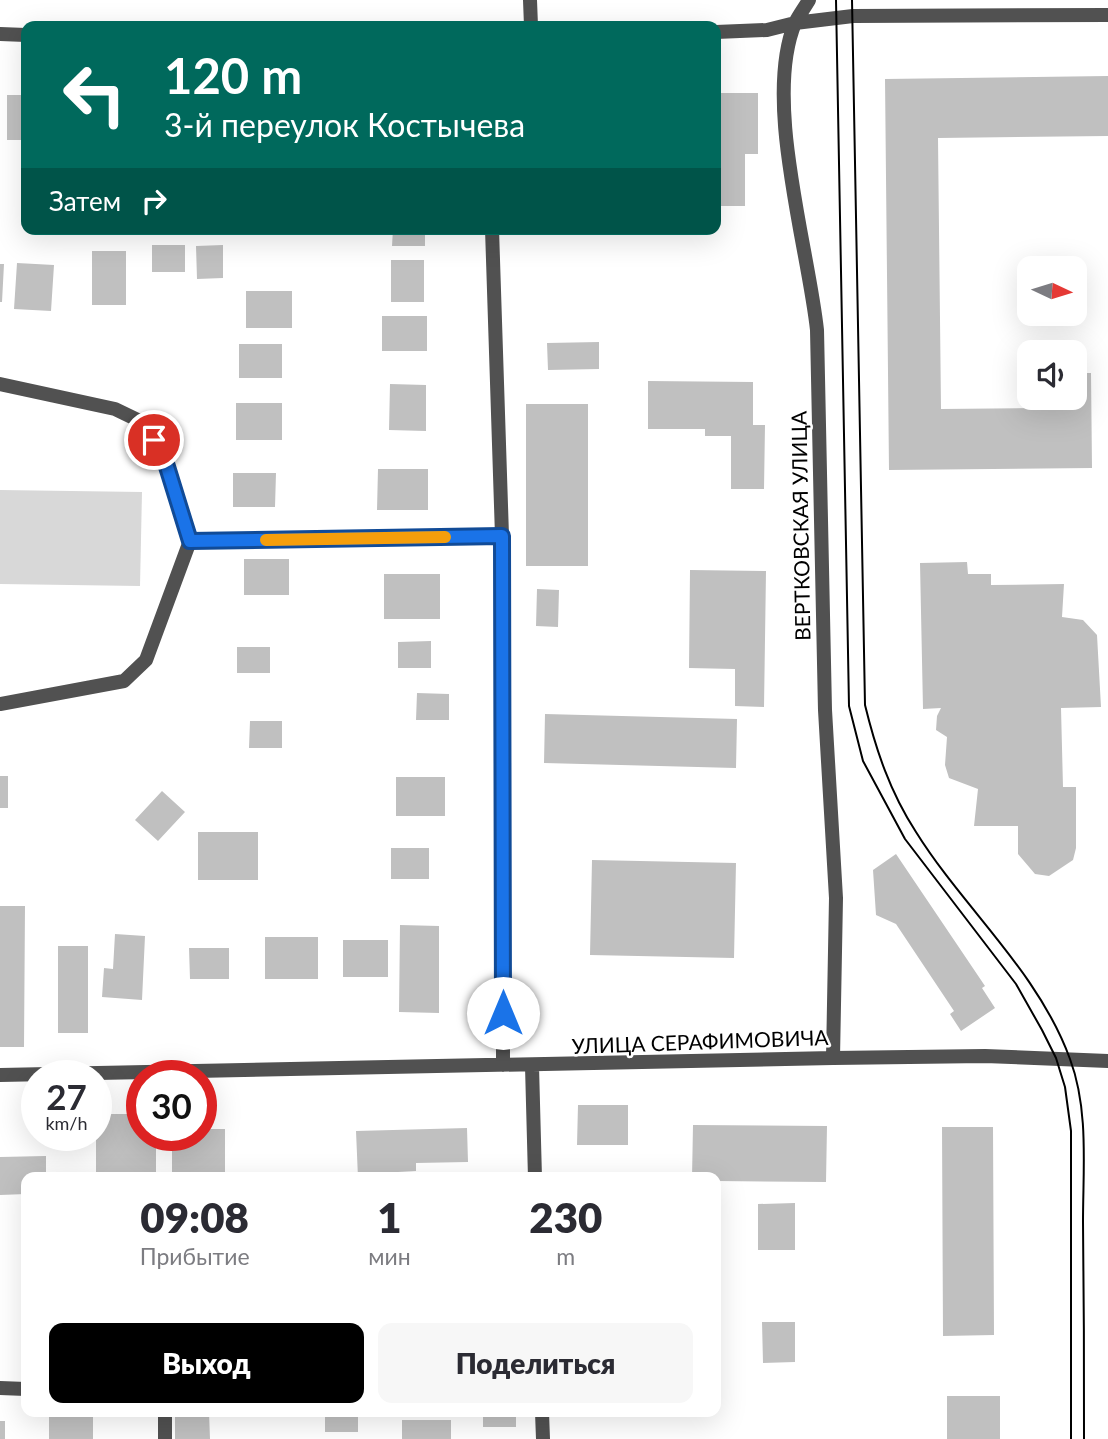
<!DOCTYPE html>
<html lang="ru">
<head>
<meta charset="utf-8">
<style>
  body { margin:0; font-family:Lato,sans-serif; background:#f7f7f7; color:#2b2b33; height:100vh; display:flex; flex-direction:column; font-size:26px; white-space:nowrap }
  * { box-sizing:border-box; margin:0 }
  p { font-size:23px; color:#7c7c81 }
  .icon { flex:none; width:38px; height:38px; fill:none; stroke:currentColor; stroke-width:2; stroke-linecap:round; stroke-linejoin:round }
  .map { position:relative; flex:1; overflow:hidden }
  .side { position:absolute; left:21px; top:1172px; width:700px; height:245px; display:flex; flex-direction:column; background:#fff; border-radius:14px; box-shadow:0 7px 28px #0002 }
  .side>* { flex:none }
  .hud { position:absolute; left:21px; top:21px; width:700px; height:214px; border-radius:14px; box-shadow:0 7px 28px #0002; background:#00695c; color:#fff; overflow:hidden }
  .needle { width:46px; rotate:94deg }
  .buttons { position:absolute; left:1017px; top:256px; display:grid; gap:14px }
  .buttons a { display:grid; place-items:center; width:70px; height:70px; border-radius:14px; background:#fff; box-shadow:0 7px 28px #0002; font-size:35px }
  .speed { position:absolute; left:21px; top:1060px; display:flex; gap:14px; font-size:35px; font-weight:700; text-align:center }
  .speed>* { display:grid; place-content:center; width:91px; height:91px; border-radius:50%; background:#fff; box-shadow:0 7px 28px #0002; line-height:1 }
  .speed small { font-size:18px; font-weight:400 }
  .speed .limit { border:10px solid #d22; background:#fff; color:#111 }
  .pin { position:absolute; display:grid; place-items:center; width:60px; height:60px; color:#fff; margin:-30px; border:4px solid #fff; border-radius:50%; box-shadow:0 2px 7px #0007 }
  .me { position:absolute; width:77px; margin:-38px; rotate:0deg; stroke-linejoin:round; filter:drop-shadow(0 0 5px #0008) }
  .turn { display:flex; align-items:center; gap:24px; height:147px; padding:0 28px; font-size:32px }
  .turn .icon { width:91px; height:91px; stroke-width:2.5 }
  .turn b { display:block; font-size:49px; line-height:60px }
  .then { display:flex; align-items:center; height:66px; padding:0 28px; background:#0003; gap:14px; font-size:26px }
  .eta { display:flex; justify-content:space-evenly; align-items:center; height:119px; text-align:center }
  .eta b { font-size:42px; font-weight:800; line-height:49px }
  .cta { display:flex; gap:14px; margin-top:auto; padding:14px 28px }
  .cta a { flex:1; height:80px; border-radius:14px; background:#000; color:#fff; font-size:28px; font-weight:800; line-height:80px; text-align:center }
  .cta a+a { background:#f7f7f7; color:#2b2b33 }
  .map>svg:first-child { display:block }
  .green { fill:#d8d8d8 }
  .building { fill:#c0c0c0 }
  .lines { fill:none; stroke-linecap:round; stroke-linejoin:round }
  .minor { stroke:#515151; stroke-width:14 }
  .tram { stroke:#000; stroke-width:2 }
  .route-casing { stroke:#114b97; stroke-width:18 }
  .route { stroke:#1a73e8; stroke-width:12 }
  .slow { stroke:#f59e0b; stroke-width:12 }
  .labels { text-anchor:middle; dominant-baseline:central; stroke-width:5; stroke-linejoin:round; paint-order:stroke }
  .street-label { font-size:21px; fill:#000; stroke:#fff }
</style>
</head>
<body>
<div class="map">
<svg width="1108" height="1439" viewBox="0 0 1108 1439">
  <rect width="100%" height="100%" fill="#fff"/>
  <path class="green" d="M0,490l142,2 -2,94 -140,-2z"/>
  <path class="building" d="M1108,76v60l-170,2 3,271 92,-1v-11h41v-24h17l1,95 -203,2 -4,-391z
    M716,93h42v61h-13v52h-29z
    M7,95h19v45h-19z
    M393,229h32v17h-33z
    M152,245h33v27h-33z
    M223,245v33l-26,1 -1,-33z
    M92,251h34v54h-34z
    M391,260h33v42h-33z
    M17,263l37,2 -3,46 -37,-2z
    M0,264h4l-2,38h-2z
    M246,291h46v37h-46z
    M382,316h45v35h-45z
    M599,342v27l-51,1 -1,-27z
    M239,344h43v34h-43z
    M648,381l105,1v43h12l-1,64h-33v-53h-26v-7h-57z
    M390,384l36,1v46l-37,-1z
    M236,403h46v37h-46z
    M526,404h62v162h-62z
    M378,469h50v41h-51z
    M233,473h43l-1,34h-42z
    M244,559h45v36h-45z
    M967,562l1,12h23v11l73,-1 -2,33 21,3 14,15 4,72 -40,1 2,79h13v61l-3,12 -24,16 -14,-2 -17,-20v-28h-44l4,-37 -29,-11 -4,-13 2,-28 -11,-7 1,-14 4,-8 -18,1 -3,-146z
    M690,570l76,1 -2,136 -29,-1v-37l-46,-1z
    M384,574h56v45h-56z
    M537,589l22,1 -1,37 -22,-1z
    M431,641v27h-33v-26z
    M237,647h33v26h-33z
    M417,693l32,1v26h-33z
    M545,714l192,5 -1,49 -192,-5z
    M250,721h32v27h-33z
    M0,776h8v32h-8z
    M396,777h49v39h-49z
    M162,791l23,21 -27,29 -23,-21z
    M198,832h60v48h-60z
    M391,848h38v31h-38z
    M896,854l89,132 -3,2 13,20 -34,23 -11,-17 4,-3 -58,-87 -20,-9 -3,-45z
    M592,860l144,3 -2,95 -144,-3z
    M0,906h25l-1,141h-24z
    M400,925l39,1v87l-40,-1z
    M115,934l30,2 -3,64 -40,-3 2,-29 9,1z
    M265,937h53v42h-53z
    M343,940h45v37h-45z
    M58,946h30v87h-30z
    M189,948h40v31h-39z
    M578,1105h50v40h-51z
    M96,1114h46v22h14v39l-60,-1z
    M693,1125l134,1 -1,56 -110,-1v-3h-24z
    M942,1127h51l1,208 -51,1z
    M467,1128l1,34 -52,1v8l-18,1v6h-40l-2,-47z
    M201,1129h24v43h-53v-36h29z
    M46,1156v22h-20v16l-26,1v-38z
    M795,1203v47h-37v-46z
    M762,1322h33v40l-32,1z
    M947,1396h53v43h-53z
    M49,1412h44v27h-44z
    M175,1412h34l1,27h-35z
    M325,1412h33v20h-33z
    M483,1412h33v15h-33z
    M402,1420h49v19h-49z
    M0,1421h5v18h-5z"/>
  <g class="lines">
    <path class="minor" d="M530,0l1,26
      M809,0c-4,7 -10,15 -14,23 -32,77 13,223 22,307l8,380 11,188 -3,160
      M716,32l51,-2 28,-7 58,-7 255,-1
      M0,34l26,1
      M492,229l10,307 1,529
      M0,384l115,25 29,14 20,34 26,84 -44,119 -22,21 -124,23
      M190,541l312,-5
      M532,1066l3,112
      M0,1075l833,-17 152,-2 123,5
      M0,1388l26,1
      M542,1412l1,27
      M165,1439v-27"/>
    <path class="tram" d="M836,0l13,706 14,55 42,78 111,145 26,46 14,28 9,29 6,44v308
      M852,0l13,705c11,45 25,87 51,127 48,77 122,139 154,227 19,51 13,109 13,163 1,72 1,145 1,217"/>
  </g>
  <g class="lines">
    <g class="route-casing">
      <path id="route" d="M154,440l10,17 26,84 312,-5 1,477"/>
    </g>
    <use href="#route" class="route"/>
    <path class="slow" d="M266,540l179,-3"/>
  </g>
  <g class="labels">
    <g class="street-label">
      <text transform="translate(800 526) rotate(-91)">ВЕРТКОВСКАЯ УЛИЦА</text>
      <text transform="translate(700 1041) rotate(-2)">УЛИЦА СЕРАФИМОВИЧА</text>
    </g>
  </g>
</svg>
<div class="buttons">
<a><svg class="needle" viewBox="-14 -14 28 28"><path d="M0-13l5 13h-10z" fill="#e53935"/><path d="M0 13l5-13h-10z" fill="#7c7c81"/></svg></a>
<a><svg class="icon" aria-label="sound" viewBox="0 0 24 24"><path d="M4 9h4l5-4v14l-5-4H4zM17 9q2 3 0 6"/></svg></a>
</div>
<div class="speed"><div>27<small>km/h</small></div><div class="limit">30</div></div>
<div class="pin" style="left:154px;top:440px;background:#d93025"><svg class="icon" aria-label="arrive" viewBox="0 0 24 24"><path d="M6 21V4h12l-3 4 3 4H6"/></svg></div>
<svg class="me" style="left:503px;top:1013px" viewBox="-20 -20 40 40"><circle r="19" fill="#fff"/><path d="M0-13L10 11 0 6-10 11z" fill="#1a73e8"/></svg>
<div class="hud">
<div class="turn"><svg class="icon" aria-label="left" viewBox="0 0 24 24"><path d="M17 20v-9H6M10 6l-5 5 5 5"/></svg><div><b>120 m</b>3-й переулок Костычева</div></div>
<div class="then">Затем<svg class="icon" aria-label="right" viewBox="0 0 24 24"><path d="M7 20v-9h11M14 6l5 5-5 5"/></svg></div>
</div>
<section class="side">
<div class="eta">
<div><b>09:08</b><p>Прибытие</p></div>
<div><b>1</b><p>мин</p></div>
<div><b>230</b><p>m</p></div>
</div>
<div class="cta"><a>Выход</a><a>Поделиться</a></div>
</section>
</div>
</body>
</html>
